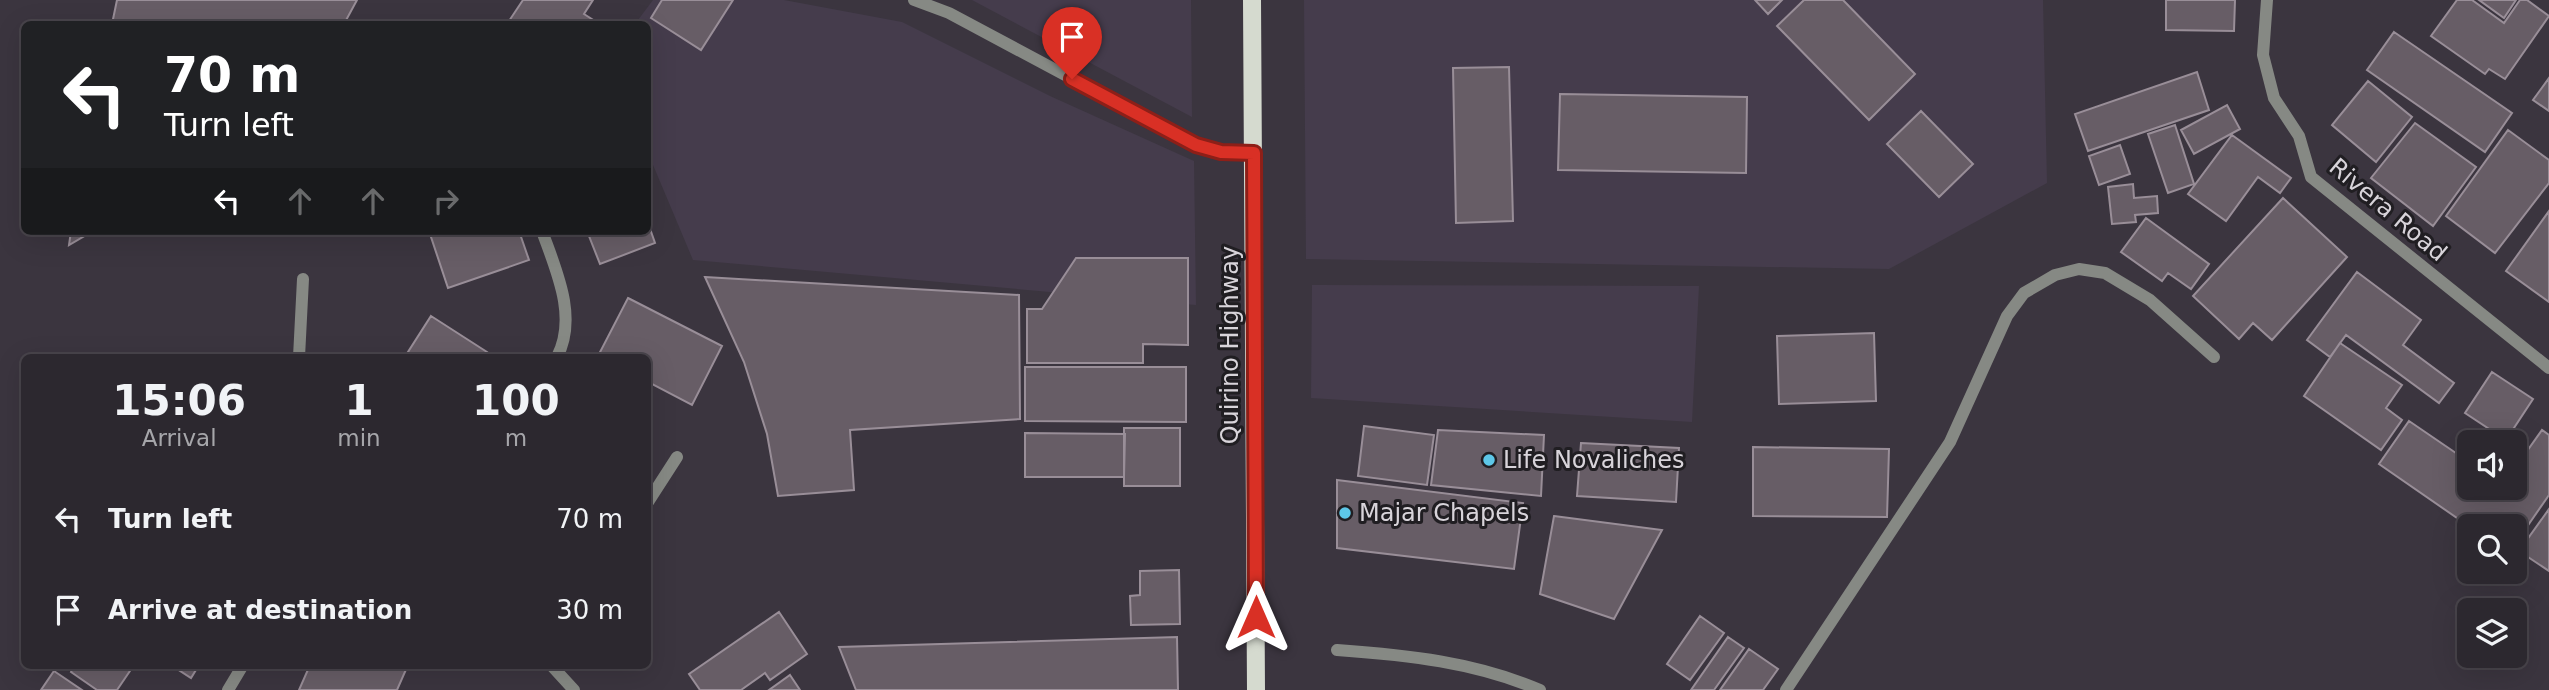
<!DOCTYPE html>
<html lang="en">
<head>
<meta charset="utf-8">
<style>
  body { margin:0; font-family:"DejaVu Sans",sans-serif; background:#38343b; color:#f1f3f6; height:100vh; display:flex; flex-direction:column; font-size:26px; white-space:nowrap }
  * { box-sizing:border-box; margin:0 }
  p { font-size:23px; color:#a6a6aa }
  .icon { flex:none; width:38px; height:38px; fill:none; stroke:currentColor; stroke-width:2; stroke-linecap:round; stroke-linejoin:round }
  .map { position:relative; flex:1; overflow:hidden }
  .sheet { position:absolute; left:21px; top:354px; width:630px; height:315px; display:flex; flex-direction:column; background:#2c282f; border-radius:10px; box-shadow:0 7px 28px #0002,0 0 0 2px #48444b }
  .sheet>* { flex:none }
  .guide { position:absolute; left:21px; top:21px; width:630px; height:214px; border-radius:10px; box-shadow:0 7px 28px #0002,0 0 0 2px #48444b; background:#202124; color:#fff; overflow:hidden }
  .controls { position:absolute; left:2457px; top:430px; display:grid; gap:14px }
  .controls a { display:grid; place-items:center; width:70px; height:70px; border-radius:10px; background:#2c282f; box-shadow:0 7px 28px #0002,0 0 0 2px #48444b; font-size:35px }
  .pin { position:absolute; display:grid; place-items:center; width:60px; height:60px; color:#fff; margin:-72px -30px; border-radius:50% 50% 50% 0; rotate:-45deg; box-shadow:0 0 7px #0007 }
  .pin .icon { rotate:45deg }
  .me { position:absolute; width:77px; margin:-38px; rotate:0deg; stroke-linejoin:round; filter:drop-shadow(0 0 5px #0008) }
  .turn { display:flex; align-items:center; gap:24px; height:147px; padding:0 28px; font-size:32px }
  .turn .icon { width:91px; height:91px; stroke-width:2.5 }
  .turn b { display:block; font-size:49px; line-height:60px }
  .lanes { display:flex; align-items:center; height:66px; padding:0 28px; background:#0003; justify-content:center; gap:35px; direction:ltr }
  .lanes .off { opacity:.35 }
  .eta { display:flex; justify-content:space-evenly; align-items:center; height:119px; text-align:center }
  .eta b { font-size:42px; font-weight:700; line-height:49px }
  ul { padding:0; list-style:none }
  li { display:flex; align-items:center; gap:21px; height:91px; padding:0 28px }
  li div { flex:1 }
  li b { display:block; font-size:26px }
  li em { font-style:normal }
  .map>svg:first-child { display:block }
  .built { fill:#453c4c }
  .building { fill:#675d66; stroke:#998e98; stroke-width:2 }
  .lines { fill:none; stroke-linecap:round; stroke-linejoin:round }
  .minor { stroke:#868984; stroke-width:12 }
  .major { stroke:#d5dacf; stroke-width:18 }
  .route-casing { stroke:#8d1f18; stroke-width:18 }
  .route { stroke:#d93025; stroke-width:12 }
  .poi-dot { fill:#5dc7e8; stroke:#201e22; stroke-width:2.5 }
  .labels { text-anchor:middle; dominant-baseline:central; stroke-width:6; stroke-linejoin:round; paint-order:stroke }
  .street-label { font-size:24px; fill:#d8d4da; stroke:#201e22 }
  .poi-label { font-size:24px; fill:#d8d4da; stroke:#201e22; text-anchor:start }
</style>
</head>
<body>
<div class="map">
<svg width="2549" height="690" viewBox="0 0 2549 690">
  <rect width="100%" height="100%" fill="#3b353f"/>
  <path class="built" d="M653,0h131l118,22 148,74 144,65 2,144 -503,-45 -45,-107v-129h-13z
    M972,0h219l1,117z
    M1304,0h739l4,183 -158,86 -583,-10z
    M1312,285l387,1 -7,136 -381,-24z"/>
  <path class="building" d="M117,0h240l-13,24h-232z
    M523,0h70l-9,14 14,9 -91,1z
    M662,0h71l-32,50 -50,-32z
    M1755,0h27l-14,14z
    M1804,0h39l72,74 -46,46 -92,-94z
    M2166,0h69l-1,31 -68,-1z
    M2457,0h15l32,23 16,-23h7l22,16 -44,63 -16,-10 -4,5 -54,-38z
    M2479,0h37l-12,18z
    M2394,32l118,81 -27,39 -118,-82z
    M1509,67l4,154 -57,2 -3,-155z
    M2197,72l12,38 -121,41 -13,-37z
    M2549,78v33l-16,-11z
    M2368,81l44,36 -36,45 -44,-37z
    M1560,94l187,3 -1,76 -188,-3z
    M2227,105l13,24 -46,25 -13,-24z
    M1921,111l52,53 -34,33 -52,-53z
    M2415,123l61,44 -43,59 -62,-48z
    M2175,125l19,59 -26,9 -20,-59z
    M2508,130l41,30v23l-54,70 -49,-37z
    M2232,135l59,43 -11,15 -22,-16 -32,44 -38,-27z
    M2120,145l10,29 -31,11 -10,-29z
    M2133,184l1,14 23,-2 1,17 -23,2 1,7 -24,2 -4,-37z
    M2283,198l64,59 -75,83 -19,-17 -14,16 -46,-43z
    M2549,211v91l-43,-31z
    M2146,218l63,46 -18,25 -23,-16 -6,8 -41,-29z
    M648,223l7,20 -55,21 -13,-33h61z
    M71,231h22l-24,14z
    M429,231h90l10,29 -81,28z
    M1076,258h112v87l-45,-1v19h-116v-54h15z
    M2357,272l64,48 -18,25 51,38 -15,20 -93,-68 -16,22 -23,-17z
    M705,277l314,18 1,124 -170,11 4,60 -76,6 -11,-62 -23,-72z
    M628,298l94,48 -30,59 -44,-23v-25l-50,-1z
    M431,316l56,36 -3,5h-67l-9,-5z
    M1874,333l2,68 -97,3 -2,-68z
    M2340,343l62,42 -16,23 16,12 -21,30 -77,-54z
    M1025,367h161v55l-161,-1z
    M2492,372l41,27 -27,41 -41,-27z
    M2409,421l60,41v26h46v-20l27,-38 7,5v60l-34,49v-17h-45l-91,-63z
    M1364,426l70,9 -7,50 -69,-9z
    M1124,428h56v58h-56z
    M1438,430l106,5 -3,61 -110,-11z
    M1025,433l100,1 -1,43h-99z
    M1581,443l98,5 -3,54 -99,-6z
    M1753,447l136,2 -2,68 -134,-1z
    M1337,480l186,23 -9,66 -177,-21z
    M2549,509v62l-30,-20z
    M1554,516l108,14 -48,89 -74,-25z
    M1179,570l1,54 -49,1 -1,-29 10,-1v-24z
    M779,612l28,42 -37,26 -5,-7 -24,17h-41l-11,-16z
    M1700,616l24,17 -34,47 -23,-16z
    M1177,637l1,53h-322l-17,-43z
    M1728,637l16,11 -30,42h-23z
    M1749,649l29,20 -15,21h-43z
    M75,665h59l-17,25h-20l-26,-18z
    M171,665h28l-8,13z
    M310,665h98l-11,25h-98z
    M54,671l28,19h-41z
    M790,675l10,15h-31z"/>
  <g class="lines">
    <path class="minor" d="M914,0l35,13 247,132 25,7 33,1
      M2267,0l-4,55 11,43 25,38 12,41 238,191
      M542,231c14,39 36,86 15,126
      M299,357l4,-78
      M648,502l29,-45
      M1337,650c70,5 138,12 203,40
      M551,665l23,25
      M228,690l15,-25
      M1786,690l164,-248 57,-126 17,-23 31,-18 24,-6 26,4 45,27 64,57"/>
    <path class="major" d="M1252,0l4,690"/>
  </g>
  <g class="lines">
    <g class="route-casing">
      <path id="route" d="M1072,79l124,66 25,7 33,1 2,464"/>
    </g>
    <use href="#route" class="route"/>
  </g>
  <g class="poi-dot">
    <circle cx="1489" cy="460" r="7"/>
    <circle cx="1345" cy="513" r="7"/>
  </g>
  <g class="labels">
    <g class="street-label">
      <text transform="translate(2388 210) rotate(40)">Rivera Road</text>
      <text transform="translate(1230 345) rotate(-90)">Quirino Highway</text>
    </g>
    <g class="poi-label">
      <text x="1503" y="460">Life Novaliches</text>
      <text x="1359" y="513">Majar Chapels</text>
    </g>
  </g>
</svg>
<div class="controls">
<a><svg class="icon" aria-label="sound" viewBox="0 0 24 24"><path d="M4 9h4l5-4v14l-5-4H4zM17 9q2 3 0 6"/></svg></a>
<a><svg class="icon" aria-label="search" viewBox="0 0 24 24"><circle cx="10" cy="10" r="6"/><path d="M15 15l6 6"/></svg></a>
<a><svg class="icon" aria-label="layers" viewBox="0 0 24 24"><path d="M12 4l9 5-9 5-9-5zM3 14l9 5 9-5"/></svg></a>
</div>
<div class="pin" style="left:1072px;top:79px;background:#d93025"><svg class="icon" aria-label="arrive" viewBox="0 0 24 24"><path d="M6 21V4h12l-3 4 3 4H6"/></svg></div>
<svg class="me" style="left:1256px;top:617px" viewBox="-20 -20 40 40"><path d="M0-17L14 15 0 8-14 15z" fill="#d93025" stroke="#fff" stroke-width="4"/></svg>
<div class="guide">
<div class="turn"><svg class="icon" aria-label="left" viewBox="0 0 24 24"><path d="M17 20v-9H6M10 6l-5 5 5 5"/></svg><div><b>70 m</b>Turn left</div></div>
<div class="lanes"><svg class="icon" aria-label="left" viewBox="0 0 24 24"><path d="M17 20v-9H6M10 6l-5 5 5 5"/></svg><svg class="icon off" aria-label="ahead" viewBox="0 0 24 24"><path d="M12 20V5M6 11l6-6 6 6"/></svg><svg class="icon off" aria-label="ahead" viewBox="0 0 24 24"><path d="M12 20V5M6 11l6-6 6 6"/></svg><svg class="icon off" aria-label="right" viewBox="0 0 24 24"><path d="M7 20v-9h11M14 6l5 5-5 5"/></svg></div>
</div>
<section class="sheet">
<div class="eta">
<div><b>15:06</b><p>Arrival</p></div>
<div><b>1</b><p>min</p></div>
<div><b>100</b><p>m</p></div>
</div>
<ul>
<li><svg class="icon" aria-label="left" viewBox="0 0 24 24"><path d="M17 20v-9H6M10 6l-5 5 5 5"/></svg><div><b>Turn left</b></div><em>70 m</em></li>
<li><svg class="icon" aria-label="arrive" viewBox="0 0 24 24"><path d="M6 21V4h12l-3 4 3 4H6"/></svg><div><b>Arrive at destination</b></div><em>30 m</em></li>
</ul>
</section>
</div>
</body>
</html>
